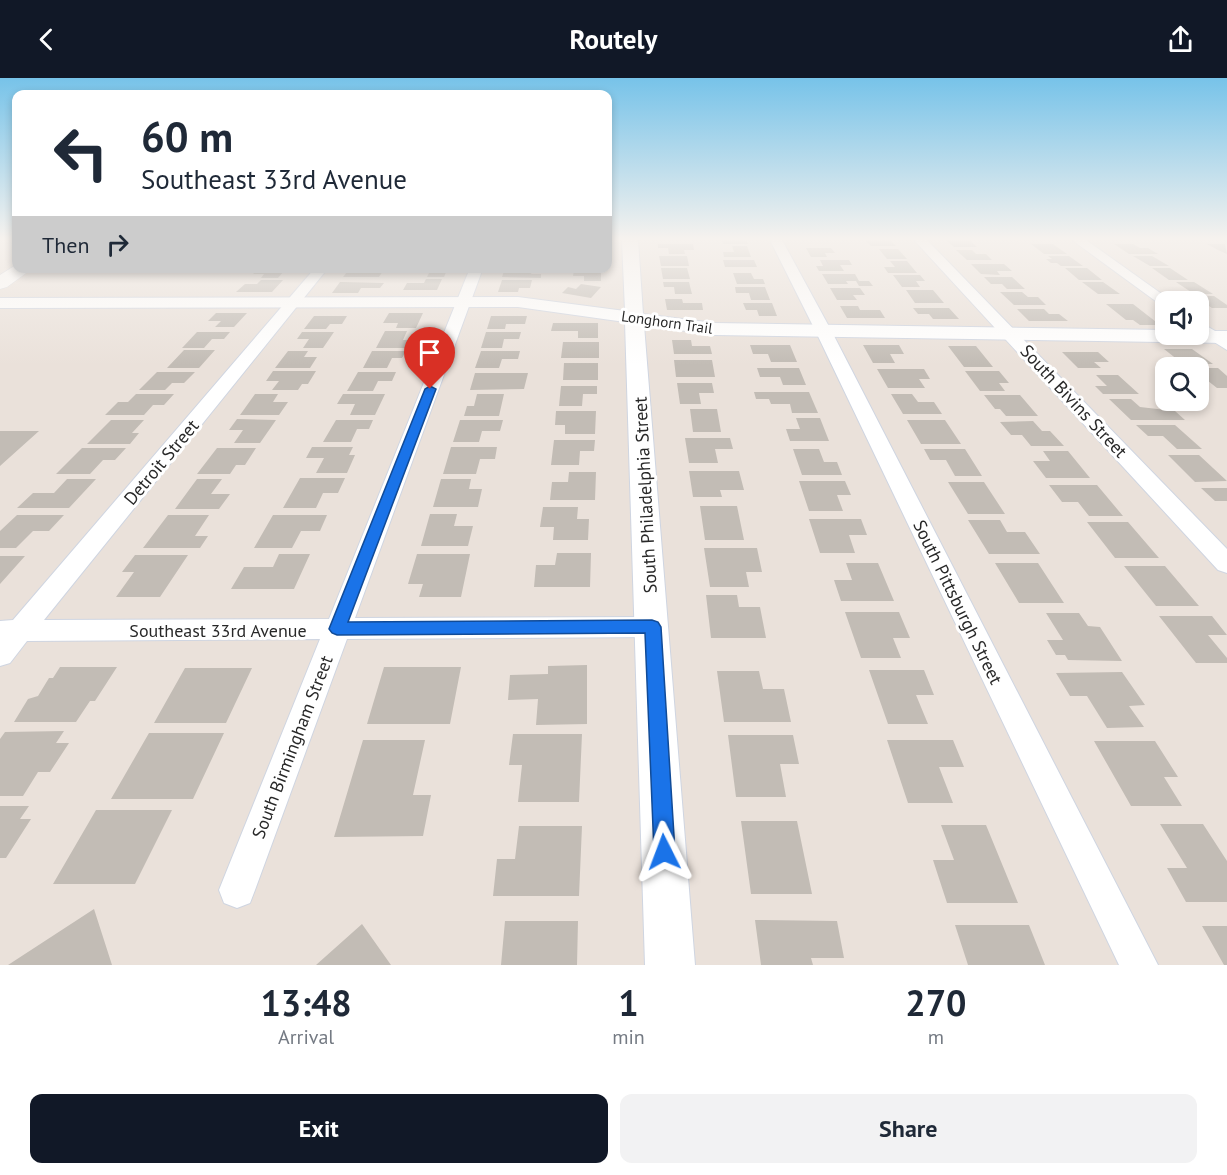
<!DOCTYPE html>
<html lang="en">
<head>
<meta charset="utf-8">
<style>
  body { margin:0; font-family:"PT Sans",sans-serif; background:#f2f2f3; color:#1f2937; height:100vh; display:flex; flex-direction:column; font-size:22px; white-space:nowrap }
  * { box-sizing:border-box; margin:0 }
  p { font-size:20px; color:#747a83 }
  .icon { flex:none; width:33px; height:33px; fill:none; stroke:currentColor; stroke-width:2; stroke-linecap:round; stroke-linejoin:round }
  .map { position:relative; height:887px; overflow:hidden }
  .details { display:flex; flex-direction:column; background:#fff; flex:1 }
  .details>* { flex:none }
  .hud { position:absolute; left:12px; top:12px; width:600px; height:183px; border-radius:12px; box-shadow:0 3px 9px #0003; background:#fff; color:#1f2937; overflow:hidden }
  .fabs { position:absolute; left:1155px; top:213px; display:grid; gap:12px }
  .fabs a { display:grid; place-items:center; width:54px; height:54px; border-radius:12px; background:#fff; box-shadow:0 3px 9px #0003; font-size:30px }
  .pin { position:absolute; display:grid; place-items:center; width:51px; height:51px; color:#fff; margin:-62px -26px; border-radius:50% 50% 50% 0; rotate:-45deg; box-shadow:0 0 6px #0007 }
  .pin .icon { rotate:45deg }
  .me { position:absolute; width:66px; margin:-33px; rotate:357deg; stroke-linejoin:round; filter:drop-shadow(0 0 4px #0008) }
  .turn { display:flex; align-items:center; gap:21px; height:126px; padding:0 30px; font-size:27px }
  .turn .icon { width:78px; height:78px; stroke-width:2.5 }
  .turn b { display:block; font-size:42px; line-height:51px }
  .then { display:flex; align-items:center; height:57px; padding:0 30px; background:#0003; gap:12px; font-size:22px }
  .eta { display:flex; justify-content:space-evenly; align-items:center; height:102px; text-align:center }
  .eta b { font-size:36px; font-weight:800; line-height:42px }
  .action { display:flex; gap:12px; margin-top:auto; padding:12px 30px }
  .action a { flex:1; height:69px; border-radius:12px; background:#111827; color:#fff; font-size:24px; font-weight:800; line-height:69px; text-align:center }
  .action a+a { background:#f2f2f3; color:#1f2937 }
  header { display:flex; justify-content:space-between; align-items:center; height:78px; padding:0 30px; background:#111827; color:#fff; font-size:27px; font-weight:800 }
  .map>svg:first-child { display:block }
  .building { fill:#c2bcb5 }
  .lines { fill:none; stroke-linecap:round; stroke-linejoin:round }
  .minor-casing { stroke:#cfd5e1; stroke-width:2 }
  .tertiary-casing { stroke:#cfd5e1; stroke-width:2 }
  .secondary-casing { stroke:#cfd5e1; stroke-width:1 }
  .minor { fill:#fff; fill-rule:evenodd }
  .tertiary { fill:#fff; fill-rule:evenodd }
  .secondary { fill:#fff; fill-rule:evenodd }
  .route { fill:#1a73e8; stroke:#114b97; stroke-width:1.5 }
  .labels { text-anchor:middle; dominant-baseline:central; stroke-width:6; stroke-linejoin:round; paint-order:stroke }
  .far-street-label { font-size:15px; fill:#282828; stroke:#fff }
  .street-label { font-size:18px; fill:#282828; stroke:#fff }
</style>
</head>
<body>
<header><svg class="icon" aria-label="back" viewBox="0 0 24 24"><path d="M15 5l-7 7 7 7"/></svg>Routely<svg class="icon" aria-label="share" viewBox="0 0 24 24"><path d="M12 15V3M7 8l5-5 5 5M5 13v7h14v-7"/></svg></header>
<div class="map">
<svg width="1227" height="887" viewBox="0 0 1227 887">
  <rect width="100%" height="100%" fill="#eae1da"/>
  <path class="building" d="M722,162h24l2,4h-25z
    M875,162h15l6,6h-25l-5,-5z
    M946,162l24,1 7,6h-23z
    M658,166h35l1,6h-10l1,4h-16l-1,-6h-10z
    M1031,166h22l14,10h-23z
    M1114,166h19l7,4h8l10,6h-29z
    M1207,166h18l2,10 -9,-4z
    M732,168h15l4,11h-27l-1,-5h11z
    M806,170h25l4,5h-10l2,4h-16z
    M879,171h19l9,10h-20z
    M956,172h16l4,4h10l6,6h-25z
    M659,178h28l2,10h-28z
    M1048,178h21l14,10h-22l-4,-3h-6l-5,-4h6z
    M1133,178h19l17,10h-19z
    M723,182h31l3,7h-32z
    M820,182h29l3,5h-12l4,6h-25l-3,-5h7z
    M890,183h17l10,12h-29l-4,-6h11z
    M971,186h33l8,7h-15l3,4 -19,-1z
    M259,190h35l-3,3h-7l-6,7h-17l3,-4h-11z
    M358,190h27l-6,9h-36l4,-5h8z
    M421,190h27l-4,9h-17l2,-4h-10z
    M505,190l28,2 -2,4h10v4l-39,-1z
    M661,190h26l3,11h-27z
    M1065,190h22l15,12h-23z
    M1152,190h18l18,12h-19z
    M574,192h27v11h-17v-5h-11z
    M733,195h18l3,6h9l2,5h-28z
    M822,196h33l4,7h10l4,5h-14l-3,-5h-10l2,3h-20z
    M893,197h27l5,6h-9l4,6h-18z
    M984,199h28l13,12h-18l-5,-5h-11z
    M426,201h16l-5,11h-34l4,-7h17z
    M261,202h22l-11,12h-36l9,-8h12z
    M502,202h30l-2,8h-11l-1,4h-20z
    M340,204l44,1 -4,5h-19l-3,5h-26z
    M663,204h26l3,12h-17l-1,-7h-10z
    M1082,204h21l17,12h-22z
    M1176,204h18l19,12h-19z
    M581,206l20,3 -10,11 -29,-5 6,-6 8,2z
    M735,209h30l5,13h-19l-2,-7h-13z
    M830,210h30l5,7h-12l4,5h-20z
    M906,212h27l11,13h-29z
    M1000,214h22l6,5h10l8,8h-32z
    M1193,218h21l13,9v3h-15z
    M665,221h17l1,4h19l1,7h-36z
    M743,225h29l5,13h-18l-2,-6h-11z
    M1106,226h27l27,21h-20l-7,-5h-7z
    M840,228h18l2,4h20l5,8h-38z
    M913,230h36l10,11h-26l-4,-5h-11z
    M1017,231h27l5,5h10l9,7h-39z
    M216,235h31l-13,14h-19l6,-6h-13z
    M389,235h34l-7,15h-20l2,-5h-15z
    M314,238h33l-5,8h-12l-4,5h-22z
    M491,238h36l-2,8h-19l-1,5h-18z
    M553,245h45v15h-20v-7h-27z
    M385,253h22l-4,9h8l-4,8h-31z
    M197,254h33l-6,7h-12l-8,9h-22z
    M302,254h32l-11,16h-20l6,-9h-12z
    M486,254h35l-2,7h-15l-2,9h-21z
    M672,262h19l1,6h18l2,8h-38z
    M563,264h36v16h-38z
    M750,267h40l7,17h-26l-3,-8h-15z
    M863,267h36l5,9h-14l5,9h-22z
    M948,268h28l17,21h-29z
    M1164,271h28l21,15h-30z
    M184,272h31l-16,18h-32z
    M288,273h20l-4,6h13l-7,11h-35z
    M372,273h34l-4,7h-10l-5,10h-24z
    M481,273h39l-2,8h-16l-3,9h-24z
    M1062,274h36l11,10h-15l7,6h-23z
    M674,282h38l3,17h-39z
    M564,285h34v17h-35z
    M757,290h42l7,17h-23l-3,-8h-20z
    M1198,290h20l9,8v12h-10l-19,-15z
    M877,291h47l6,10h-11l6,9h-37z
    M273,293h43l-8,13h-6l-4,6h-26l7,-9h-13z
    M965,293h34l10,12h-10l6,8h-25z
    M157,294h38l-11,11h-12l-7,7h-26z
    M358,294h38l-4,9h-14l-5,10h-26z
    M475,295h53l-4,16 -54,1z
    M1096,297h22l21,19h-36l-8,-8h12z
    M677,305h35l2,10h-15l2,11h-21z
    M561,308h36v8h-14l-1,12h-23z
    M754,314h55l9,21h-26l-2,-9h-19l-2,-5h-13z
    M136,316h38l-10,11h-11l-9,10h-39l13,-13h10z
    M255,316h23l-5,8h15l-9,13h-39z
    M343,316h42l-10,21h-25l5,-11h-18z
    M477,316h27l-5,22h-35l3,-10h7z
    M891,316h21l6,8h16l8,12h-39z
    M984,317h36l18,21h-32l-6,-7h-5z
    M1109,321h22l9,8 35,4 10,9h-54z
    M690,331h27l4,23h-28z
    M556,333h40l-1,23h-30v-9h-10z
    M796,340h24l9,23h-39l-4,-12h14z
    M237,341l39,1 -16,23h-26l9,-13h-14z
    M111,342h33l-12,13h7l-9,11h-43z
    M336,342h37l-4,9h-12l-6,13h-28z
    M460,342h43l-3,11h-18l-3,11h-26z
    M907,342h38l16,24h-40z
    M1033,343l9,10h8l14,15h-33l-9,-11h-11l-11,-13z
    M1136,347h39l27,24h-25l-14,-13h-15z
    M0,353h39l-39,35z
    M685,360h45l3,11h-18l3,14h-29z
    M554,362h41l-1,11h-14l-1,14h-28z
    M312,369h41l-4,8h6l-8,18h-31l8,-15h-18z
    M451,369h46l-2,12h-15l-4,15h-33z
    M82,370h44l-11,12h-12l-13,14h-34z
    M217,370h39l-11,17h-9l-6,9h-33z
    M793,371h26l5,13h13l5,13h-40z
    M924,371h41l17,27h-27l-9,-16h-16z
    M1043,373h25l22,27h-44l-13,-17h17z
    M1168,377h31l28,26 -32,1z
    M689,393h50l5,19h-24l2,7h-29z
    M569,394h27l-1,28h-45l2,-18h16z
    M300,400h45l-7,15h-15l-7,15h-33z
    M67,401h29l-27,29h-52l16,-15h21z
    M197,401h25l-11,15h19l-11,15h-44z
    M441,401h30l-2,10h13l-4,18h-45z
    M799,403h46l6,14h-14l6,16h-34z
    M948,404h36l21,32h-37z
    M1049,407h48l26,31h-34l-11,-14h-16z
    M1201,410h26v13h-12z
    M700,428h37l7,34h-39z
    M543,429h35l-1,12h12l-1,21h-35l1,-13h-14z
    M430,436h27l-3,12h19l-5,20h-47z
    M17,437h47l-15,16h-16l-17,17h-16v-17z
    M168,437h41l-14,21h13l-8,12h-57z
    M273,437h54l-7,16h-19l-9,17h-38z
    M809,441h52l6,16h-18l6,18h-35z
    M968,442h32l7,12h18l15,22h-51z
    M1087,444h41l31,36h-44z
    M704,470h53l5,24h-16l3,15h-39z
    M557,475h34l-1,34h-56l2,-22h19z
    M279,476h31l-16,35h-63l13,-22h29z
    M417,476h53l-9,43h-42l4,-13h-15z
    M135,477h53l-28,42h-44l18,-25h-12z
    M0,478h25l-25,28z
    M846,485h32l16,38h-53l-7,-21h18z
    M995,485h43l26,40h-45z
    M1124,488h41l34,40h-43z
    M706,517h31l2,12h21l6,31h-55z
    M845,534h54l11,26h-17l8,20h-40z
    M1046,535h33l9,13 12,1 22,34 -54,-1 -3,-5h-9l-9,-15h16z
    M1159,538h53l15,19h-19l19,23v5h-31z
    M587,587v59l-51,1 2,-26 -30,1 2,-25 38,-1v-8z
    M60,589h57l-22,34h-5l-14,21h-62l14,-23 10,-3 11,-18h4z
    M384,589h77l-11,57h-83z
    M185,590h67l-26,55h-72z
    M869,592h55l10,25h-18l12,29h-40z
    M717,593h42l4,18h21l7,33h-67z
    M1122,594l23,33 -16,1 15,21 -37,1 -20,-32h-17l-14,-23z
    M64,653l-8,12h13l-19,29h-12l-15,24h-23v-57l5,-7z
    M149,655h75l-31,66h-82z
    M513,656h69l-3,68h-61l4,-37h-13z
    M728,657h65l6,29h-19l6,33h-50z
    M363,662h62l-12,55h18l-8,41 -89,1z
    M887,662h66l11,27h-25l14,36h-45z
    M1094,663h61l23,36h-14l18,29h-51z
    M0,728h29l-9,13h11l-25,39h-6z
    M96,732h76l-37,74h-82z
    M741,743h56l15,73h-61z
    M1160,746h43l24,37v41h-41l-19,-34h20z
    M941,747h45l32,78h-71l-14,-43h21z
    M519,748h63l-3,70h-86l4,-37h18z
    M94,831l18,56h-104z
    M755,842l82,1 7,37h-33l2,7h-52z
    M505,843h73l-1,44h-76z
    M362,846l29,41h-75z
    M955,847h74l16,40h-77z
    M1202,848h25v39h-3z"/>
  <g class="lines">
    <g class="minor-casing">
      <path id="minor" d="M770,162h12l50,92 326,633h-39l-303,-633z
        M914,162h13l300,309v24l-9,-3z
        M1072,162h14l87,62h-7v4l-5,-1z
        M315,190h13l-284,352 285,-1 141,-351h13l-128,350 298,-1 9,3 4,7 -4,7 -9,3 -306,2 -92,251 -5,13 -13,5 -13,-5 -5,-13 101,-251 -293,2 -17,22 -10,3v-45l13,-1z
        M1198,243l29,17v12l-29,-18z"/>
    </g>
    <g class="tertiary-casing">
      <path id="tertiary" d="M622,162h16l5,74 71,9 452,7v4h32v-3h29v12l-513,-8 -70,-10 51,640h-50l-20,-643 -107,-15 -518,1v-10l518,-1 107,14z"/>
    </g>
    <g class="secondary-casing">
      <path id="secondary" d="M16,187v3h17l-26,19 -7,2v-14z"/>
    </g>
    <use href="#minor" class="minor"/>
    <use href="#tertiary" class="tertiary"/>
    <use href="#secondary" class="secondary"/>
  </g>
  <linearGradient id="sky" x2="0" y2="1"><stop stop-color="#77c3e9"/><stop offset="0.56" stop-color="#f6f2ee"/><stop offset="1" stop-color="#f6f2ee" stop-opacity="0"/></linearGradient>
  <rect width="1227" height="287" fill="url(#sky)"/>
  <path class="route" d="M430,308l6,3 -88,233 304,-2 6,2 3,5 14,225 -3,8 -8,3 -7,-3 -3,-8 -9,-219 -308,2 -5,-2 -3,-4 96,-240z"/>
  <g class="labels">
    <g class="far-street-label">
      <text transform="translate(667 244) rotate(8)">Longhorn Trail</text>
    </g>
    <g class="street-label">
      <text transform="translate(1074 323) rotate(47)">South Bivins Street</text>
      <text transform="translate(161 384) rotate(-50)">Detroit Street</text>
      <text transform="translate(645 417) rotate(-93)">South Philadelphia Street</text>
      <text transform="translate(958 524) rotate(64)">South Pittsburgh Street</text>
      <text x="218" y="552">Southeast 33rd Avenue</text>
      <text transform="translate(292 669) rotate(-69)">South Birmingham Street</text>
    </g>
  </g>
</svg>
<div class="fabs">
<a><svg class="icon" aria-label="sound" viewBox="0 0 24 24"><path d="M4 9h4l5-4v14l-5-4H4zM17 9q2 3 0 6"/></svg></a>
<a><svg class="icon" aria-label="search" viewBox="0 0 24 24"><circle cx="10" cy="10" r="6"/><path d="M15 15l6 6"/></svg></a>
</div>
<div class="pin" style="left:430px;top:311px;background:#d93025"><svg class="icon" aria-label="arrive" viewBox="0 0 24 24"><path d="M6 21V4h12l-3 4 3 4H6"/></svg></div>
<svg class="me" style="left:664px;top:774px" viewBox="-20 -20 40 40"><path d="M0-17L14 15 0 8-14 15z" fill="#1a73e8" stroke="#fff" stroke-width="4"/></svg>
<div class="hud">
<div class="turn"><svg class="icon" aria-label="left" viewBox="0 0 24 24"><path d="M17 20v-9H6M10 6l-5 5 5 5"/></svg><div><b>60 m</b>Southeast 33rd Avenue</div></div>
<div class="then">Then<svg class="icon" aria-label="right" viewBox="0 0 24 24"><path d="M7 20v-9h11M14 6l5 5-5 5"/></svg></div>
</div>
</div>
<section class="details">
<div class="eta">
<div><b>13:48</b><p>Arrival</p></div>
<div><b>1</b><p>min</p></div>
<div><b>270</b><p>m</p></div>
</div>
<div class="action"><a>Exit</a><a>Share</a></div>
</section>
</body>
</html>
